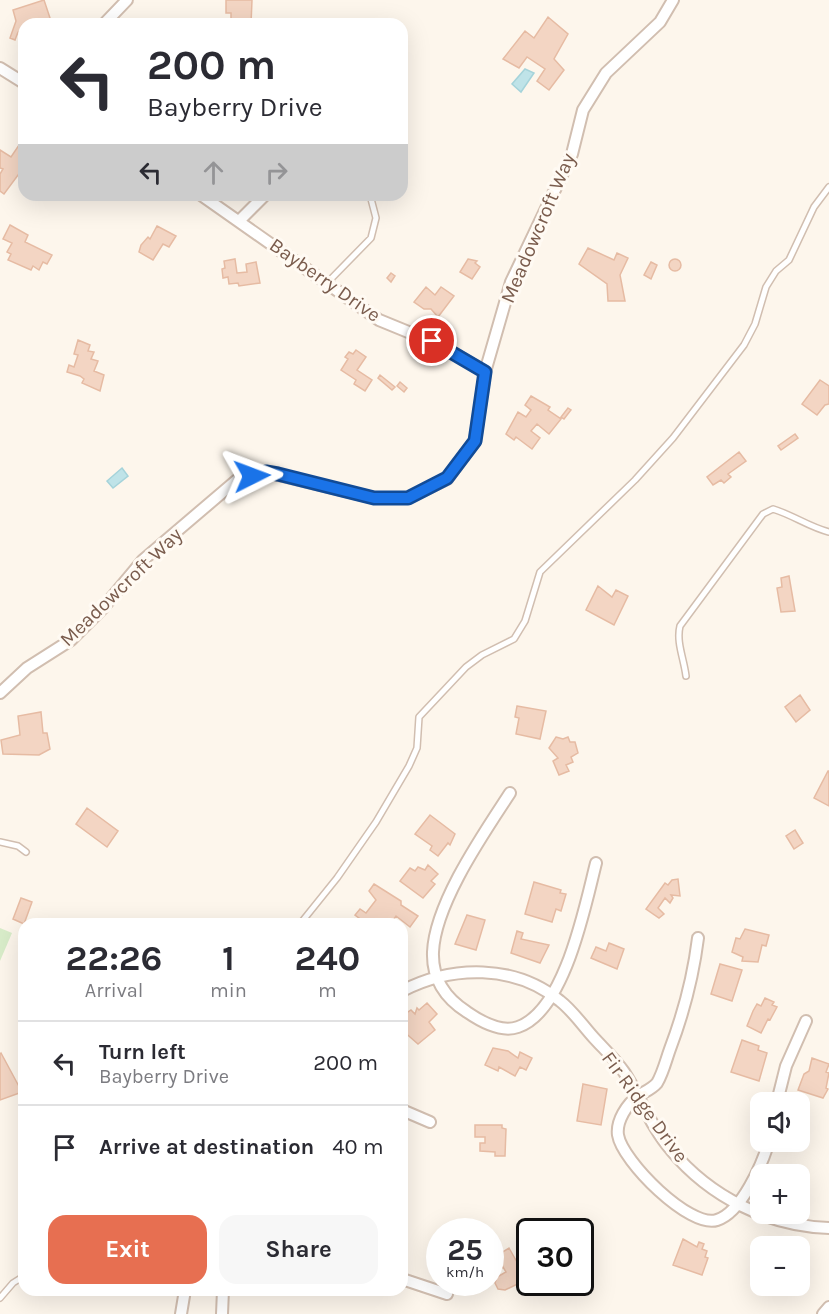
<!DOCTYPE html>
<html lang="en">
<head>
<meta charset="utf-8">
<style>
  body { margin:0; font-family:Karla,sans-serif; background:#f7f7f7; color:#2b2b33; height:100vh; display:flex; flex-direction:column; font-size:22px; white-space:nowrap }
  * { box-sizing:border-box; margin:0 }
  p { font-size:20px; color:#7c7c81 }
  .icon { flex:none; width:33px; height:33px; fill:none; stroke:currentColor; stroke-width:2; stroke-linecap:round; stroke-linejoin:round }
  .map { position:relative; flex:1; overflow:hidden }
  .side { position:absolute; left:18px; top:918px; width:390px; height:378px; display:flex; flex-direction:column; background:#fff; border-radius:18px; box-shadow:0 6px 24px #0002 }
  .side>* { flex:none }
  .top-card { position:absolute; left:18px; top:18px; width:390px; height:183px; border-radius:18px; box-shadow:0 6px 24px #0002; background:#fff; color:#2b2b33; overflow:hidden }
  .fabs { position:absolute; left:750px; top:1092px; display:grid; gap:12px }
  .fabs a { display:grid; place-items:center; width:60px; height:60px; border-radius:12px; background:#fff; box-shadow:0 6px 24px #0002; font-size:30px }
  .speed { position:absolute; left:426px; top:1218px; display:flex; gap:12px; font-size:30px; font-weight:700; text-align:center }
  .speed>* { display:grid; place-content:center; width:78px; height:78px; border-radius:50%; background:#fff; box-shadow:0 6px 24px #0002; line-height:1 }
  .speed small { font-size:15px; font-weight:400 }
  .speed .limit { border:3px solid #111; border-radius:9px; background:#fff; color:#111 }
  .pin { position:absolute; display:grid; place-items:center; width:51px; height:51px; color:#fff; margin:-26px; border:3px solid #fff; border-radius:50%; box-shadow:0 2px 6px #0007 }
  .me { position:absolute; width:66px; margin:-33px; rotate:87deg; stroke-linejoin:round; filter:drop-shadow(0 0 4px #0008) }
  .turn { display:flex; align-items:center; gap:21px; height:126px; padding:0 30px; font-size:27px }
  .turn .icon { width:78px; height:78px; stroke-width:2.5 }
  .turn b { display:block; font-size:42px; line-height:51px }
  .lanes { display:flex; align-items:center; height:57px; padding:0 30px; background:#0003; justify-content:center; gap:30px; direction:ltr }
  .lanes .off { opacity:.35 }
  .eta { display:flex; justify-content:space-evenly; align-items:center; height:102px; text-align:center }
  .eta b { font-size:36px; font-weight:700; line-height:42px }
  .primary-button { display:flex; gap:12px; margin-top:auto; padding:12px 30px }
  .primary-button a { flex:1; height:69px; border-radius:18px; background:#e76f51; color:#fff; font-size:24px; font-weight:700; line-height:69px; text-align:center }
  .primary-button a+a { background:#f7f7f7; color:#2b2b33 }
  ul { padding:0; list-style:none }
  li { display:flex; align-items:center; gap:18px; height:84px; padding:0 30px; border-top:2px solid #e1e1e2 }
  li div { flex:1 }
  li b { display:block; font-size:22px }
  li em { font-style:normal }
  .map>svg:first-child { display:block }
  .green { fill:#d8ecc9 }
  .water { fill:#bfe3e8; stroke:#a5d3da; stroke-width:1.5 }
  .building { fill:#f3d5c3; stroke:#e6bba3; stroke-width:1.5 }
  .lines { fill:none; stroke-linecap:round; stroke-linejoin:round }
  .lane-casing { stroke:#d1beb0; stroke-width:8 }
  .street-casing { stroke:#d1beb0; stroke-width:14 }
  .lane { stroke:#fff; stroke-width:5 }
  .street { stroke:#fff; stroke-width:10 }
  .route-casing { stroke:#114b97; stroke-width:15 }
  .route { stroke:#1a73e8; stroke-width:10 }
  .labels { text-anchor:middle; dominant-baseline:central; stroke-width:6; stroke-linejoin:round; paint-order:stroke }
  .street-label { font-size:20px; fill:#7a5c4d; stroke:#fffaf3 }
</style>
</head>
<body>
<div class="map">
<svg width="829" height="1314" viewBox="0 0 829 1314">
  <rect width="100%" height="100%" fill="#fdf6ec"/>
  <path class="green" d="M0,928l12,5 -12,28z"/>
  <path class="water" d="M525,69l9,4 -13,19 -9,-8z
    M122,468l6,8 -15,12 -6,-7z"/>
  <path class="building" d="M44,0l7,21 -10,3h-17v6l-6,2 -3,8 -5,-2 6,-17 -3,-11z
    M226,0h26l-1,24h-20v-11h-5z
    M548,17l20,17 -14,25 10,11 -15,20 -12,-9 8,-12 -18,-12 -8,11 -16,-9 22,-28 9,7z
    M19,145l5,1v21l-20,27 -4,-3v-17l3,-5 -3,-1v-18l11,7z
    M10,225l18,10 -3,7 27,13 -5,9 -4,-2 -4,8 -6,-4 -2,4 -23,-10 3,-6 -4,-2 5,-9 -9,-4z
    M157,226l19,10 -7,11 -6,-3 -10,16 -14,-8 2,-7 7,-8 2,2z
    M588,248l26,12 3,-7 11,5 -8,17 5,26h-17l-1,-17 -28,-20z
    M235,259l2,14 10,-1 -1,-8 10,-2 4,21 -21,3 -1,-3 -9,1 -1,-7 -5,1 -1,-9 3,-1 -1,-7z
    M468,259l9,2 -2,2 5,4 -8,12 -12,-7z
    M669 265a6 6 0 1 1 12 0a6 6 0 1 1-12 0Z
    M651,262l6,3 -6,14 -7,-4z
    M391,273l4,3 -4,6 -4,-4z
    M426,287l9,8 6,-8 13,9 -16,21 -7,-8h-7l-10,-7z
    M78,340l12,5 -2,6 6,1 -3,7 7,2 -4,10 10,4 -4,16 -18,-8 2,-4 -4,-3 -13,-4 2,-7 5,2 4,-12 -4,-1z
    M356,350l10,7 -9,13 15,10 -7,11 -11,-7 2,-4 -15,-10 7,-11 -3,-2 4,-5 4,2z
    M380,375l15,12 -3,3 -14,-12z
    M820,380l9,6v18l-4,1 -8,10 -15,-11z
    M400,382l7,6 -3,4 -7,-6z
    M531,396l19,11 -2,3 13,9 -12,15 -12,-10 -6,7 9,7 -8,11 -16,-12 -2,3 -8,-6 12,-22 8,5 5,-7 -6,-5z
    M568,408l3,2 -7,9 -3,-2z
    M795,434l3,4 -17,12 -3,-4z
    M739,452l7,9 -18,13 3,3 -7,6 -3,-3 -8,5 -6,-8z
    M789,576l6,35 -14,1 -4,-24 5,-1 -1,-9z
    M598,586l14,11 4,-7 12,6 -14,29 -28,-15z
    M800,695l10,15 -14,12 -11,-15z
    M517,706l29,5 -6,28 -24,-5 3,-16 -4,-1z
    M41,712l2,21h4l3,16 -11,6 -36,-1 -2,-14 19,-5 -2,-19z
    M556,737l7,2 5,-2 2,5h5l3,11 -7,4 2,5 -7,3 3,6 -10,4 -6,-14 5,-3 -9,-10z
    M828,771h1v35l-15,-8z
    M87,808l31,23 -11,16 -31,-23z
    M430,815l25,19 -5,11 -2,-2 -10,13 -8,-6 2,-4 -17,-12z
    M795,830l8,13 -9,6 -8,-13z
    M428,865l10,9 -7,7 4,3 -12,14 -23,-17 10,-13 5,3 3,-4 7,3z
    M678,879l2,17 -9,-1 2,3 -3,5 -5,-5 -7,10 6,6 -5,4 -13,-9 19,-26 3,2 4,-5z
    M534,882l27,8 -1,3 6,1 -5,17 -5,-2 -4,13 -27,-8z
    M374,884l27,17v4l17,11 -8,11 -14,-11 -6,8h-23l-12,-9 5,-6 6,4 10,-13 -7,-9z
    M21,898l11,4 -8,22 -11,-5z
    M467,915l18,5 -9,30 -21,-6z
    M745,929l24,6 -3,11 -4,-1 -4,17 -16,-1 1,-4 -11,-5 4,-14 4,1z
    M517,931l6,2 -2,6 28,6 -9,18 -29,-10z
    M609,943l15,6 -7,20 -26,-11 5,-11 10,4z
    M720,964l22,6 -10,31 -21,-7z
    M765,998l9,4 -2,3 5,2 -7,13 -2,-1 -7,14 -14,-7 6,-15 4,-7 4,2z
    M427,1003l10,11 -8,8 6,8 -17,14 -16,-14v-14l9,-6 4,4 2,-6 2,2z
    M742,1040l17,6 -1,4 9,3 -8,28 -28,-9z
    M493,1048l15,3 10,7 2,-6 12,6 -6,12 -6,-3 -5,9 -16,-9 -1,4 -13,-6z
    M1,1053l21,39 -22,8v-46z
    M812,1058l17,6 -3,8 3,1 -3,15 2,1 -5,9 -25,-8 6,-16 5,-3z
    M583,1084l24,5 -6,36 -24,-4z
    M475,1125h27v3l4,1 -1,27h-10v-4l-15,-1v-8h5v-6h-10z
    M683,1239l14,8 2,-5 5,2 -2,5 5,2 -2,6 3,1 -6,17 -29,-10z
    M509,1248l8,14 5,-3 7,11 -5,3 4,6 -23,11 -7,-1 -3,-6 2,-6 9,-5 -3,-5 -3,2 -7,-11z"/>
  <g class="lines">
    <g class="lane-casing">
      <path id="lane" d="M327,283l44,-45 5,-20 -6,-23
        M686,676c-2,-17 -10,-34 -6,-50l83,-112 10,-5c20,6 36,18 56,23
        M0,842l18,4 8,6
        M300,924l37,-46 39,-56 33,-56 8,-18 2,-31 47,-50 16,-12 32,-16 11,-18 15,-49 95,-92 38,-42 71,-93 11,-21 11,-37 10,-16 13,-11 25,-53 15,-20
        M0,1298l13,-15 11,-7"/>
    </g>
    <g class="street-casing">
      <path id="street" d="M104,24l23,-24
        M0,68l24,15
        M201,195l178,125 61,25 45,27
        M240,220l25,-25
        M0,693l27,-25 44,-28 32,-32 40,-48 95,-81 28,-7 108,26h34l39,-19 28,-38 10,-69 26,-90 61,-128 11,-44 23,-37 54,-51 13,-22
        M510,793c-26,40 -75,110 -77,159 -1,26 12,46 34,60 13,9 34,21 51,15 47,-16 67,-121 78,-164
        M698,938c-5,40 -14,74 -28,111 -4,11 -7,24 -13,34 -5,6 -13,9 -19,13 -11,8 -22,25 -20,39 4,26 72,94 99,85 25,-8 45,-56 52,-78
        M402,991c50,-26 113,-27 158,10 13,10 23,25 34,37 10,11 22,22 30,34 17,26 27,55 47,78 39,47 97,76 158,78
        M777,1102l9,-36 20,-45
        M402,1110l28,12
        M402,1279l45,15
        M181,1314l4,-24
        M222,1314l1,-24
        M823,1314l6,-7"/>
    </g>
    <use href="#lane" class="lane"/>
    <use href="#street" class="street"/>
  </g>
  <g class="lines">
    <g class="route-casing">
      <path id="route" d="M252,476l14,-4 12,2 96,24h34l39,-20 28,-37 10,-69 -53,-31"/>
    </g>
    <use href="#route" class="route"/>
  </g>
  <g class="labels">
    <g class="street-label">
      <text transform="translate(538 228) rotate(-67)">Meadowcroft Way</text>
      <text transform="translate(325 280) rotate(35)">Bayberry Drive</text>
      <text transform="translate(121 587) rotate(-44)">Meadowcroft Way</text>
      <text transform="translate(645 1107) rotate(54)">Fir Ridge Drive</text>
    </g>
  </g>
</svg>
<div class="fabs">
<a><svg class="icon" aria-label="sound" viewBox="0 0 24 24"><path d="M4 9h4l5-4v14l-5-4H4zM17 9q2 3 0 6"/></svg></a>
<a>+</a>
<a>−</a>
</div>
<div class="speed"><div>25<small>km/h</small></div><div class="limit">30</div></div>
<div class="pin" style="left:432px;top:341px;background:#d93025"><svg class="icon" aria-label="arrive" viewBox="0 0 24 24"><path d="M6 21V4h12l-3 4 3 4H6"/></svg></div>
<svg class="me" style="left:252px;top:476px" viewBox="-20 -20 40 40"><path d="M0-17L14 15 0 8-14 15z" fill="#1a73e8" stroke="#fff" stroke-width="4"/></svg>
<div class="top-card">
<div class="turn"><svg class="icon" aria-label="left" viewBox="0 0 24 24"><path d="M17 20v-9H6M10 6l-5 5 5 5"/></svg><div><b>200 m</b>Bayberry Drive</div></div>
<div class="lanes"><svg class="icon" aria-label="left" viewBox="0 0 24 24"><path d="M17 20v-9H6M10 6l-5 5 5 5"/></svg><svg class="icon off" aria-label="ahead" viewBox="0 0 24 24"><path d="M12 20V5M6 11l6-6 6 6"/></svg><svg class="icon off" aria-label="right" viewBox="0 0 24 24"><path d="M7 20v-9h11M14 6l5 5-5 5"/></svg></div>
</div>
<section class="side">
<div class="eta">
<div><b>22:26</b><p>Arrival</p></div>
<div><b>1</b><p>min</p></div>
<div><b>240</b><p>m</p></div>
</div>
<ul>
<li><svg class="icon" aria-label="left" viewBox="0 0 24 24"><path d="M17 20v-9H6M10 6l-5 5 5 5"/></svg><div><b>Turn left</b><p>Bayberry Drive</p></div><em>200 m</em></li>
<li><svg class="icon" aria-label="arrive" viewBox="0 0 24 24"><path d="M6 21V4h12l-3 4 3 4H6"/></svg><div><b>Arrive at destination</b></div><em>40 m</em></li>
</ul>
<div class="primary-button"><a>Exit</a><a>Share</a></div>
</section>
</div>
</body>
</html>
